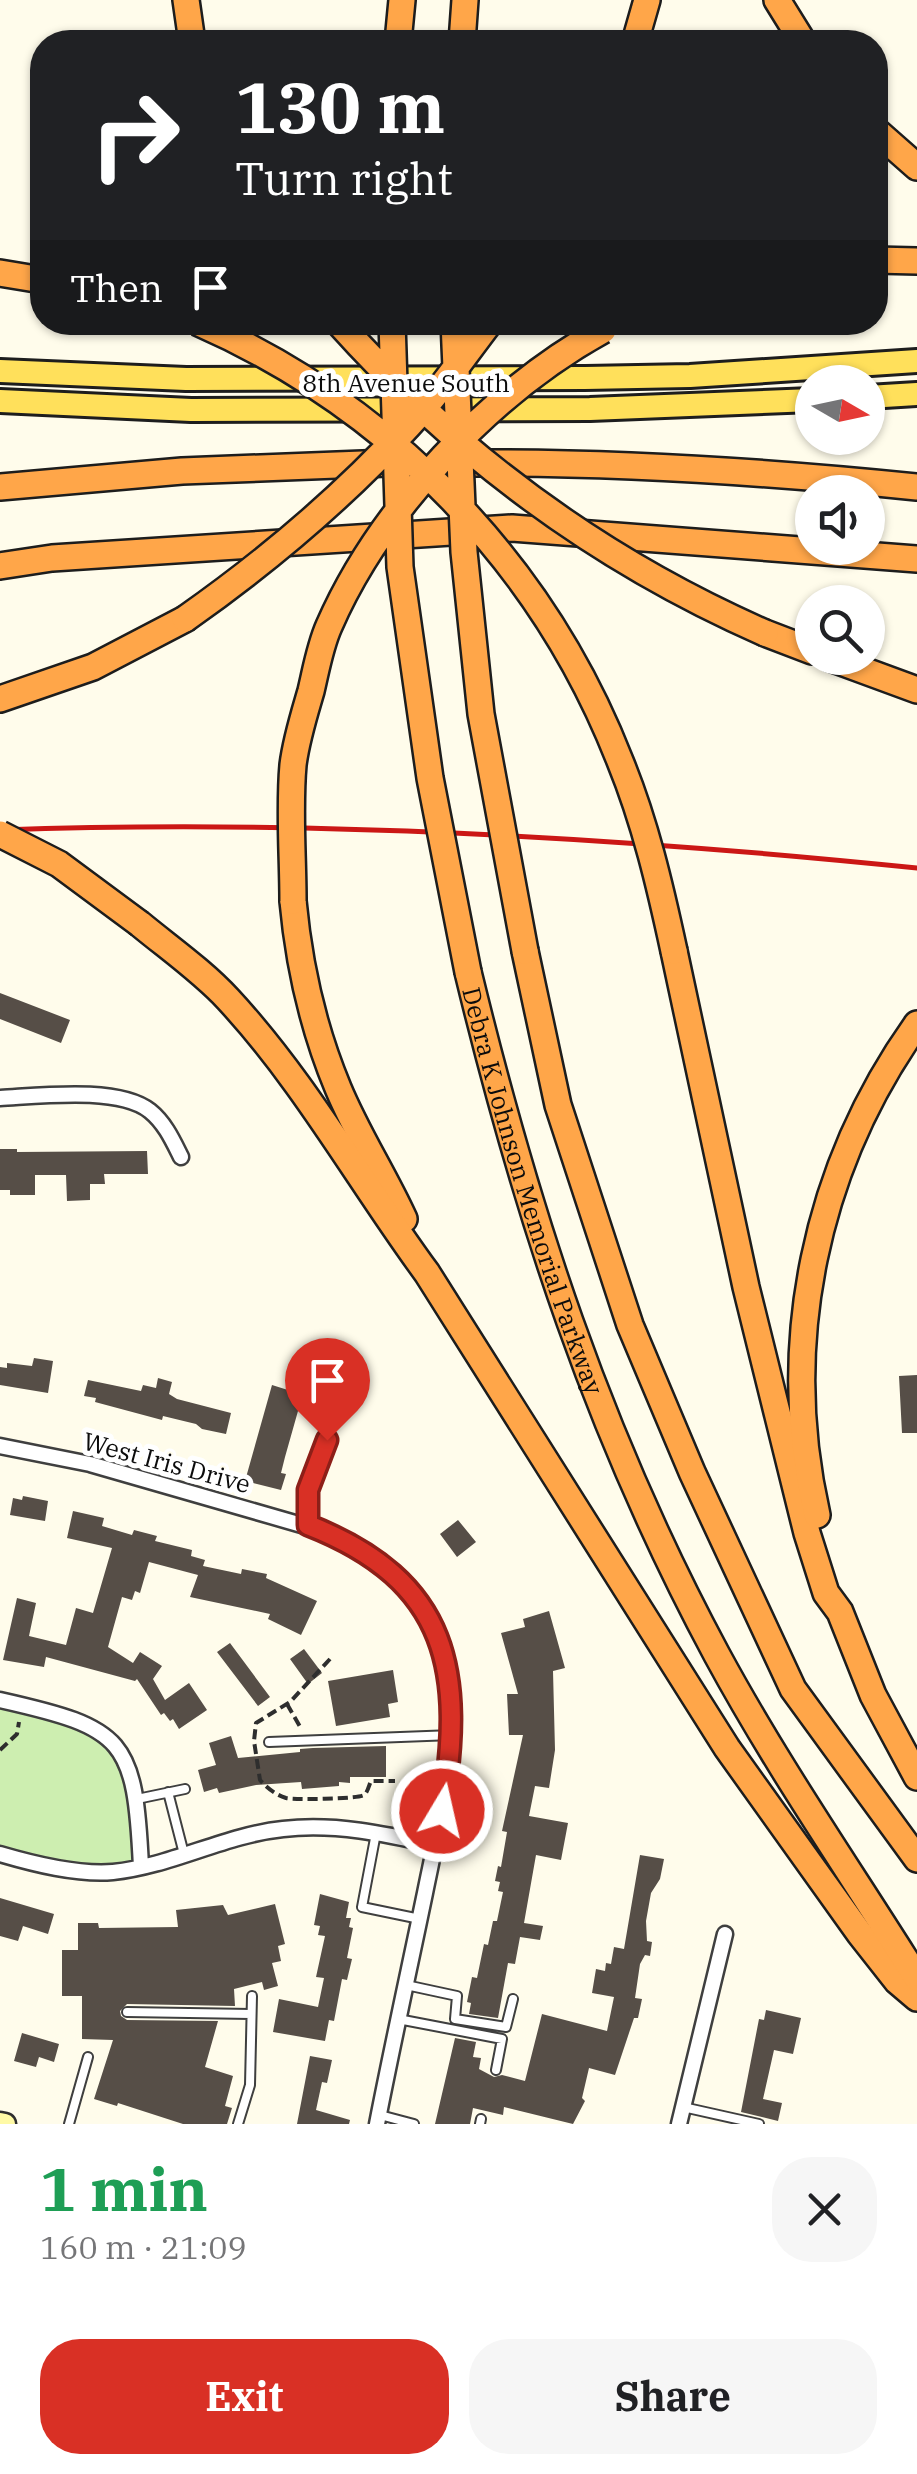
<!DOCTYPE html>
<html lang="en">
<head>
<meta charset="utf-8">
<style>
  body { margin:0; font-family:"IBM Plex Serif",serif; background:#f6f6f6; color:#202124; height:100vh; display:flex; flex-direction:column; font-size:38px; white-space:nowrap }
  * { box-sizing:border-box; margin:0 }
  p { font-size:32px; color:#757577 }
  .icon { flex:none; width:55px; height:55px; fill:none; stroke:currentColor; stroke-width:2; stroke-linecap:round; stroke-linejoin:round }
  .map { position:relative; height:2124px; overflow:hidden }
  .panel { display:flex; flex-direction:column; background:#fff; flex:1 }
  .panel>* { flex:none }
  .hud { position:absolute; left:30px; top:30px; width:858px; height:305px; border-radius:40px; box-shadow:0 2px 8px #0004; background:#202124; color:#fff; overflow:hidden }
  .needle { width:65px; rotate:99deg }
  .controls { position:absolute; left:795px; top:365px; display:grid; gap:20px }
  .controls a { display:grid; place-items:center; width:90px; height:90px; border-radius:50%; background:#fff; box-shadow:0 2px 8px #0004; font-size:50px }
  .pin { position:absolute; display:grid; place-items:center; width:85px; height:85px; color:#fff; margin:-102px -42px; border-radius:50% 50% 50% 0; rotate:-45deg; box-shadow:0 0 10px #0007 }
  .pin .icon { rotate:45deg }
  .me { position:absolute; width:110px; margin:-55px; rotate:9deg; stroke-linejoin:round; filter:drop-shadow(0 0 8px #0008) }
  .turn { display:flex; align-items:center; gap:35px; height:210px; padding:0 40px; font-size:45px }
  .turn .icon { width:130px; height:130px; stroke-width:2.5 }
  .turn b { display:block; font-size:70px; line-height:85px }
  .then { display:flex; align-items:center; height:95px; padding:0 40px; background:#0003; gap:20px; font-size:38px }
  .round { display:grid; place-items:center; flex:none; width:105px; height:105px; border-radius:40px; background:#f6f6f6 }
  .summary { display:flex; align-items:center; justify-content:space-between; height:170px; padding:0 40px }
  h1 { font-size:60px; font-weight:700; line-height:75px; color:#1e9e55 }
  .primary-button { display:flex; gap:20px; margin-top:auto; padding:20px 40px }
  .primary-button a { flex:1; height:115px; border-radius:40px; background:#d93025; color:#fff; font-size:40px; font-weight:700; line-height:115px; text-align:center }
  .primary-button a+a { background:#f6f6f6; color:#202124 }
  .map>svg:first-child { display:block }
  .green { fill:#cdeeb0 }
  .building { fill:#564e47 }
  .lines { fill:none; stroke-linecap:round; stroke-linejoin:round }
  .lane-casing { stroke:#3f3f3f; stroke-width:12 }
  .street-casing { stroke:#3f3f3f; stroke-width:19 }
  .secondary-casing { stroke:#2e2e2e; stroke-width:25 }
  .primary-casing { stroke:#1d1d1d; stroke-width:28 }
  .highway-casing { stroke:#1d1d1d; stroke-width:30 }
  .path { stroke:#2e2e2e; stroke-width:4; stroke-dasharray:10 5; stroke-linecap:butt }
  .lane { stroke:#fff; stroke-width:8 }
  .street { stroke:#fff; stroke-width:14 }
  .secondary { stroke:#fffaa6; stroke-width:20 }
  .primary { stroke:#ffe05b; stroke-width:22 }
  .highway { stroke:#ffa649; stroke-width:25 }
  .rail { stroke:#cb1715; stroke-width:5 }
  .highway-bridge-casing { stroke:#1d1d1d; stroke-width:30; stroke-linecap:butt }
  .highway-bridge { stroke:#ffa649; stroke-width:25 }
  .route-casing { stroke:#8d1f18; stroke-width:25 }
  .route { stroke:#d93025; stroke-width:18 }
  .labels { text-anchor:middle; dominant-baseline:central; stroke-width:10; stroke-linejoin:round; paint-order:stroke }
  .street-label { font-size:25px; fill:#0c0c0c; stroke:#fff }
</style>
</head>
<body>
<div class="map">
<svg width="917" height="2124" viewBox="0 0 917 2124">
  <rect width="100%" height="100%" fill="#fffceb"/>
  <path class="green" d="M0,1700l85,24 40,35 16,108 -30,5 -111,-18z"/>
  <path class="building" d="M0,993l70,27 -9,23 -61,-24z
    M0,1149h17v3l130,-1 1,23h-44l1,10h-15v16l-23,1 -1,-26h-31v20h-25v-5h-10z
    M34,1358l19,3 -5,32 -48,-8v-18l7,1v-5l25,3z
    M917,1375v58h-15l-3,-57z
    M158,1378l14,4 -3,12 8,5 54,14 -5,21 -24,-5 -6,-5 -33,-8 -1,4 -67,-18 1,-4 -12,-2 4,-16 53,11 2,-6 13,3z
    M272,1385l35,11 -5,16 -4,-1 -13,46 -4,16 5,1 -5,16 -36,-9z
    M23,1496l25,5 -3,20 -35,-6 3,-17 9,2z
    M73,1511l31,7 -2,8 30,9 2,-5 23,6 -2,5 37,9 -1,6 14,4 -2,6 38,8 1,-5 25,5 -1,4 51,23 -16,34 -33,-16 2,-5 -80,-17 8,-22 -49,-13 -9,31 -5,-2 -3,9 -10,-3 -14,50 25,16 7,-11 22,14 -9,13 12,21 24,-17 18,27 -28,19 -6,-10 -3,2 -6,-8 -3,2 -24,-36 -2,2 -89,-24 -2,10 -41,-7 14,-62 19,5 -7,33 37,9 10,-37 17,5 19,-65 -45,-10z
    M458,1520l18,22 -19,15 -17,-23z
    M549,1611l16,57 -12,3 2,79 -6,38 -14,-2 -6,30 39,7 -7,37 -25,-5 -12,68 19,3 -3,14 -20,-3 -5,27 -7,-1 -10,55 -29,-4 2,-11 -4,-1 5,-25 5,1 7,-34 4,1 5,-24h4l6,-29 -5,-1 2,-9 -5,-1 3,-15 3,1 6,-35 -5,-1 21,-96h-14l-2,-41h11l-17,-61 24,-6 -2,-8z
    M230,1643l40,54 -12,9 -41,-54z
    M304,1649l18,24 -14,11 -18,-25z
    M393,1670l5,32 -10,2 2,13 -54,9 -8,-45z
    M231,1736l7,22 62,-6v-3l13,-1 73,-2v31h-36v6l-11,-1v4l-37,3 -1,-7 -45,3 -37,8 -2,-5 -13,4 -6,-22 18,-5 -7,-22z
    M640,1855l24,4 -4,20 -9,14 -5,28 1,20 5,1 -2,14 -5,-1 -5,9 -5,34 7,1 -4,19h-4l-19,57 -26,-7 -7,30 3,3 -12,23 -69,-17 -1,8 -30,-7 -3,16h-35l20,-86 21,4 -3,15 8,1 -2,11 15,8 8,-2 23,6 17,-67 65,17 7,-34 -22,-4 4,-24 9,2 1,-8 5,1 3,-17 10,2z
    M320,1894l29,8 -3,16h5l-2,9 4,1 -6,30 5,1 -5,21 -5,-1 -8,42 -5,-1 -4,21 -52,-9 6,-33 39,8 6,-29 -8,-1 9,-41 -7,-1 2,-9 -6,-1z
    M0,1898l54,16 -6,20 -25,-8 -5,15 -18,-5z
    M275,1904l10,40 -7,2 3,15 -9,2 6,23 -14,4 -2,-8 -28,7 1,17 -108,-2 -7,7 1,5 6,4 91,1 -13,46 28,9 -8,30 7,2 -5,16h-44l-65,-21 -1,3 -23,-7 19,-59 -31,-1v-43h-20v-46h16v-27h20l1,5 79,-1 -2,-17 47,-5 5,10z
    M766,2010l35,8 -8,36 -19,-4 -11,49 19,4 -4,18 -37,-9 18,-93 5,1z
    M22,2033l37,11 -5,18 -15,-5 -3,10 -22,-6z
    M310,2056l22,4 -5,23 -5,-1 -6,28 34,10 -1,4h-52z"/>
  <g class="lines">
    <g class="lane-casing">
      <path id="lane" d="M308,1525v-35l19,-50
        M269,1742l184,-7
        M168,1792l16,62
        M137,1799l48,-10
        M376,1833l-14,74 58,12
        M406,1985l51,11 -2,23 51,8 7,-28
        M127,2012l124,2
        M398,2019l104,20 -6,31
        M683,2107l76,17
        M380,2115l34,9
        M69,2124l19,-67
        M238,2124l12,-39 2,-89
        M480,2124l1,-5"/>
    </g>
    <g class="street-casing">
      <path id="street" d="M0,1098c39,-2 119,-12 150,13 15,12 23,30 31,46
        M0,1446l90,18 236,68c169,77 129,214 99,361 -16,77 -33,154 -48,231
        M0,1700c125,28 135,39 141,167
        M0,1854c34,10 77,21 113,18 58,-6 112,-37 170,-43 52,-6 102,5 152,16
        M679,2124l46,-190"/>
    </g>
    <g class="secondary-casing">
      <path id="secondary" d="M0,2123l5,1"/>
    </g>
    <g class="primary-casing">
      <path id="primary" d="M0,371l186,8 399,-1 105,-2 227,-15
        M868,397l49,-3
        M0,401l191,9 399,-1 222,-9"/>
    </g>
    <g class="highway-casing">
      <g id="highway">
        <path d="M186,0l6,42"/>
        <path d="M777,0l26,42"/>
        <path d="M398,42l4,-42"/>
        <path d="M462,42l3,-42"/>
        <path d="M635,42l12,-42"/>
        <path d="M875,130l42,37"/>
        <path d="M875,260l42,1"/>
        <path d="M0,273l42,7"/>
        <path d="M473,463c149,-1 296,9 444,24"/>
        <path d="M0,487l182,-16 206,-8"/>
        <path d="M0,566l52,-8 460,-30 405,31"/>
        <path d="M765,633l47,18"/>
        <path d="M830,658l87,32"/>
        <path d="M0,699l93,-32 92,-48"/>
        <path d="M293,901c6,65 20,127 45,187 19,46 46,87 66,131"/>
        <path d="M140,924c29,24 62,47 88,75 77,83 132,183 199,274l300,475 133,186 37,47 20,17"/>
        <path d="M525,951l33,154 72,220 62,147 101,217 124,170"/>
        <path d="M674,951l72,336 61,246 19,60 14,19 33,83 44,82"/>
        <path id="s1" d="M468,972c59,243 130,462 249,683 60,111 133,216 200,323"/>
        <path d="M817,1515c-39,-171 -2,-348 100,-491"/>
      </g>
    </g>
    <path class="path" d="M330,1659l-40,43 -34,21 -2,18 6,39c7,8 16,15 26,18 9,2 72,1 78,-3 4,-3 5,-10 7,-14h24
      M287,1704l15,26
      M0,1750l17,-16 2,-12"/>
    <use href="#lane" class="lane"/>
    <use href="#street" class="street"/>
    <use href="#secondary" class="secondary"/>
    <use href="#primary" class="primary"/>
    <use href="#highway" class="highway"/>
    <path class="rail" d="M0,830c305,-11 613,7 917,38"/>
    <g class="highway-bridge-casing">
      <path id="highway-bridge" d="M197,322c194,85 346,242 423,439 25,61 40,125 54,190
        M338,322c120,134 263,239 427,311
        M392,322l8,245 30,211 38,194
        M454,322l10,230 17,162 44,237
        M185,619c81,-57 157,-121 224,-194 30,-32 54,-68 81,-103
        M0,834l59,30 81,60
        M293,901c0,-44 -4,-92 0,-136 3,-25 11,-50 18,-74 5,-21 9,-45 18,-65 51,-117 163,-235 274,-296"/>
    </g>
    <use href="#highway-bridge" class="highway-bridge"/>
  </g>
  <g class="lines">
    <g class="route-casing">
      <path id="route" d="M327,1440l-19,50v35c143,56 157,148 134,286"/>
    </g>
    <use href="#route" class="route"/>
  </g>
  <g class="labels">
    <g class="street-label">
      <text x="406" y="382">8th Avenue South</text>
      <text stroke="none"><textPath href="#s1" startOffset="228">Debra K Johnson Memorial Parkway</textPath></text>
      <text transform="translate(167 1462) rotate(15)">West Iris Drive</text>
    </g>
  </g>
</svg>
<div class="controls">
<a><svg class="needle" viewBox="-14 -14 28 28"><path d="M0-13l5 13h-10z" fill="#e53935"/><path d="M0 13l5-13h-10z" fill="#757577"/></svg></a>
<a><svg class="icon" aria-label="sound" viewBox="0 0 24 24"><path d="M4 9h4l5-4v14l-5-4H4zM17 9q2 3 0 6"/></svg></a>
<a><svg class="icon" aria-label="search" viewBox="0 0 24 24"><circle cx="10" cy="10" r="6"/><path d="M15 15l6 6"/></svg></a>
</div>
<div class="pin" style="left:327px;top:1440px;background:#d93025"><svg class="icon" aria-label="arrive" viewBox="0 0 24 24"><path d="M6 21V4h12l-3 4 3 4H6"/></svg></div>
<svg class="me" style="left:442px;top:1811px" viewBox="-20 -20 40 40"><circle r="17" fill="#d93025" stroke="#fff" stroke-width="3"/><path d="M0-11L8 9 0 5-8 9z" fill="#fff"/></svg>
<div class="hud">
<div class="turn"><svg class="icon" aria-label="right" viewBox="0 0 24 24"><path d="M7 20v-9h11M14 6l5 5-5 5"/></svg><div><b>130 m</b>Turn right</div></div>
<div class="then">Then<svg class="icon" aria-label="arrive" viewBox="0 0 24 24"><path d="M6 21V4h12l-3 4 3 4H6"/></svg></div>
</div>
</div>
<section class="panel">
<div class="summary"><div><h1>1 min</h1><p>160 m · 21:09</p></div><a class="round"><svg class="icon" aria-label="close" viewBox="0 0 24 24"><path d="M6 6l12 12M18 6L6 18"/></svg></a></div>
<div class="primary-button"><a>Exit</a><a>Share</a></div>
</section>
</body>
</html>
